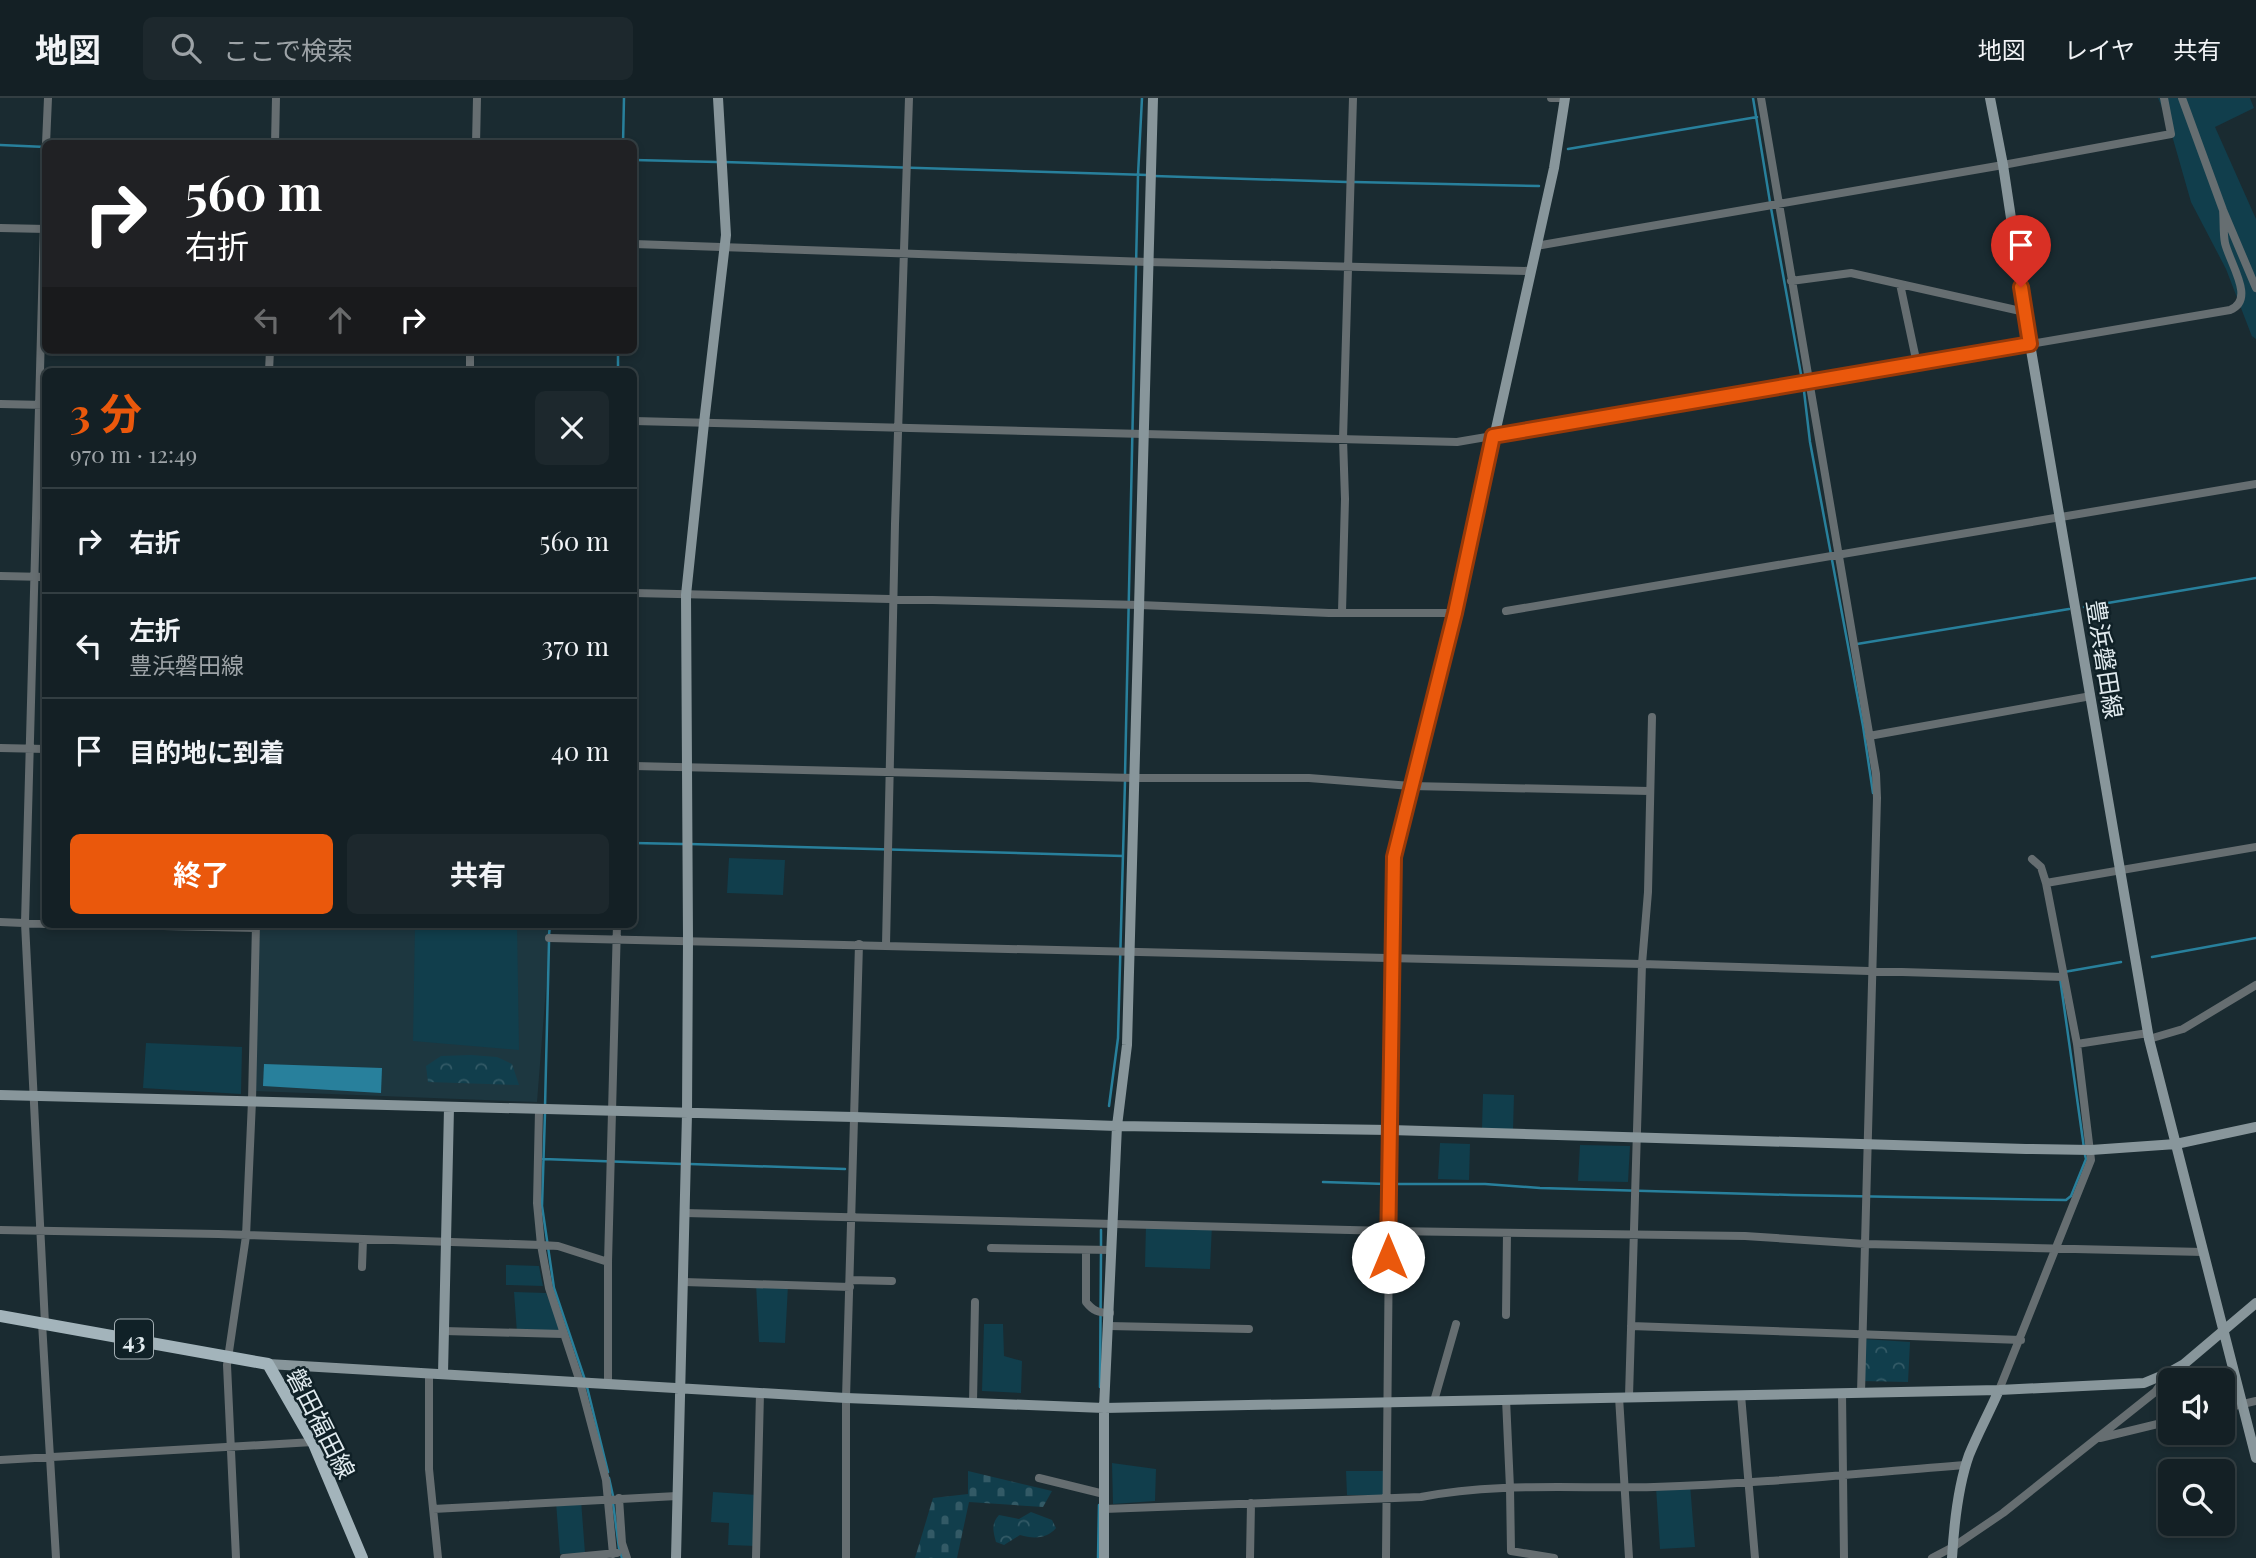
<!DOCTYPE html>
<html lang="ja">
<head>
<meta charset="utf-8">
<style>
  body { margin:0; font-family:"Playfair Display","Noto Sans JP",serif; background:#1d282d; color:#f1f3f6; height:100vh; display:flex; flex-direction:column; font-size:26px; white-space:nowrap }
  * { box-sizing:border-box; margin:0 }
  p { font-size:23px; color:#9da3a7 }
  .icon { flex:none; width:38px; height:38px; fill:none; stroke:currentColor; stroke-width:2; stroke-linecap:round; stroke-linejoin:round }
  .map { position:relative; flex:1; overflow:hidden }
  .sheet { position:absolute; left:42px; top:270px; width:595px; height:560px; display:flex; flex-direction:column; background:#142025; border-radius:10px; box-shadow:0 4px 10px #0003,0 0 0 2px #333e42 }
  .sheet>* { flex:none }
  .banner { position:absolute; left:42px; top:42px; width:595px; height:214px; border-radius:10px; box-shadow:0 4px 10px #0003,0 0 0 2px #333e42; background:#202124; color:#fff; overflow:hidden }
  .tools { position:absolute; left:2158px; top:1270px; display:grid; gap:14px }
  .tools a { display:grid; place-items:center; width:77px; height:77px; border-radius:10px; background:#142025; box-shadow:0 4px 10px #0003,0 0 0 2px #333e42; font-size:35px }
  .pin { position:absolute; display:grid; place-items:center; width:60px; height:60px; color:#fff; margin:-72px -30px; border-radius:50% 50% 50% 0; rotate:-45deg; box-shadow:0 0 7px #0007 }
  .pin .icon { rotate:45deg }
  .me { position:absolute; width:77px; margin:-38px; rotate:0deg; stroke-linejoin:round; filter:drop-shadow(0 0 5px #0008) }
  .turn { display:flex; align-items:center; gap:24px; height:147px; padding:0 28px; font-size:32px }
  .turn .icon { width:91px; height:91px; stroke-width:2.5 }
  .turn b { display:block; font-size:49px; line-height:60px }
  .lanes { display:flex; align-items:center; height:66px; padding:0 28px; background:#0003; justify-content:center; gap:35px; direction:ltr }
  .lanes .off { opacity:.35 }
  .round { display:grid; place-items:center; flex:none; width:74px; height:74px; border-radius:10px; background:#1d282d }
  .head { display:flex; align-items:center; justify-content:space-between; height:119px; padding:0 28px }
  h1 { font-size:42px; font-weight:700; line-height:52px; color:#ea580c }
  .button { display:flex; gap:14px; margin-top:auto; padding:14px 28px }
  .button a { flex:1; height:80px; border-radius:10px; background:#ea580c; color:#fff; font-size:28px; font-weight:700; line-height:80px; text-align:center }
  .button a+a { background:#1d282d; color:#f1f3f6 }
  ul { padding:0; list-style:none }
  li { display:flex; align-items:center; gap:21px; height:105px; padding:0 28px; border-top:2px solid #333e42 }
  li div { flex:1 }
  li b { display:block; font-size:26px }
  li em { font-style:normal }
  header { display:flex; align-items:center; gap:42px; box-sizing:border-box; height:98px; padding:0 35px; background:#142025; border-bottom:2px solid #333e42 }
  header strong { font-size:33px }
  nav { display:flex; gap:38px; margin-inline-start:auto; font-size:24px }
  .search { width:490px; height:63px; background:#1d282d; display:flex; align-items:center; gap:18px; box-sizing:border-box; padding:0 24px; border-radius:10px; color:#9da3a7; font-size:26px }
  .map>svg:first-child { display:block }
  .built { fill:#1d3740 }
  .green { fill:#113e4c }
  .forest { fill:url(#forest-crowns) }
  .cemetery { fill:url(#cemetery-stones) }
  .water { fill:#28809c }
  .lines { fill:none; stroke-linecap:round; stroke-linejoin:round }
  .stream { stroke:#28809c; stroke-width:2.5 }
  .street { stroke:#666e71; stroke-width:8 }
  .secondary { stroke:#88969b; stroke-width:10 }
  .primary { stroke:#a3b4bb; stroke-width:12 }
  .route-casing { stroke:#983908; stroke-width:18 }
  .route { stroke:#ea580c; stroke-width:12 }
  .labels { text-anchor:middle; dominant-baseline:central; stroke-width:5; stroke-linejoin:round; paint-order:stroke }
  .shield { fill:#102127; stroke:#a2aeb3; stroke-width:2 }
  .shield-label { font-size:23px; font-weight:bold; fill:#e1ebef }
  .street-label { font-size:24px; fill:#e1ebef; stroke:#102127 }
</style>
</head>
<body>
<header>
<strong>地図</strong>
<div class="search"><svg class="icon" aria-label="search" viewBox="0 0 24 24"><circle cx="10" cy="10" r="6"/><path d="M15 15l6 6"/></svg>ここで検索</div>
<nav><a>地図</a><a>レイヤ</a><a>共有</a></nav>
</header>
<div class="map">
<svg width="2256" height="1460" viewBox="0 0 2256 1460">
  <defs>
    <pattern id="forest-crowns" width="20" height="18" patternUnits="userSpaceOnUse" patternTransform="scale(1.75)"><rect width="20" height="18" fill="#113e4c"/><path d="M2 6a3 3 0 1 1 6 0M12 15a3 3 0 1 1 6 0" fill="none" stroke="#335a66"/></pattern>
    <pattern id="cemetery-stones" width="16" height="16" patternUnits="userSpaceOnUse" patternTransform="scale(1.75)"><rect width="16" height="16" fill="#113e4c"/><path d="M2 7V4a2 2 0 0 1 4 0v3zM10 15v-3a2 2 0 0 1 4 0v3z" fill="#335a66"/></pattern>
  </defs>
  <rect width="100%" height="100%" fill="#1a2b31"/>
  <path class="built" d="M260,826h291l-14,178 -285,-11z"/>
  <path class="green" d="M2158,0h92l4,10 -39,19 41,92v120l-4,-3 4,11 -30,-78 -35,-67 -22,-77z
    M729,760l56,2 -2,35 -56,-2z
    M415,826h102l2,126 -106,-9z
    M146,945l96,4 -1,47 -98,-6z
    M1483,996l31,1 -1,36 -31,-2z
    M1440,1045l30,1 -1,36 -31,-1z
    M1580,1047l50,1 -2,36 -50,-1z
    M1146,1125l66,2 -2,44 -65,-2z
    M506,1167l33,1 4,20 -37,-1z
    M756,1186l32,1 -3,58 -26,-1z
    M514,1194l32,1 17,41 -46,-1z
    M984,1226h19l1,32 18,5 -1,32 -39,-2z
    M1112,1365l44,6 -1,32 -42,3z
    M1346,1373h37v24h-36z
    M1690,1386l5,63 -35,2 -4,-62z
    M713,1394l44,3v51l-29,-1 1,-22 -18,-1z
    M581,1402l4,53 -25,1 -4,-52z"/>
  <path class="forest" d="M471,957l26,2 15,7 7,21 -91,-3 -2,-16 15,-10z
    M1863,1241l47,3 -2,40 -47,-1z
    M1031,1414l21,8 4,8c-9,11 -23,11 -36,7l-16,10 -8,-3c-3,-11 -5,-18 3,-27l20,4z"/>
  <path class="cemetery" d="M968,1373l84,20 -9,16 -74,-5 -12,56h-42l18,-60 35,-4z"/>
  <path class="water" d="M264,966l118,4 -1,25 -118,-7z"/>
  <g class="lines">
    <path class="stream" d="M1753,0l17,104
      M623,46l1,-46
      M0,47l46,2
      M1568,51l189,-32
      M634,62l83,2
      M724,64l424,13
      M1154,78l193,6
      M1354,84l185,4
      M1771,110l33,183 6,51 53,284 10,67
      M618,273v-21
      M2084,509l172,-29
      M1857,546l212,-35
      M1125,677l13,-600 4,-77
      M634,745l49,1
      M689,746l434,12
      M549,837l1,-11
      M2152,859l104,-19
      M2064,874l57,-10
      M2060,880l24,170
      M1109,1008l9,-68 7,-257
      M545,1009l4,-165
      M545,1015l-3,93 12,82 31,92
      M543,1061l140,5
      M690,1066l155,5
      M1323,1084l63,2
      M1393,1086h92l55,4 252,7 274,5 5,-4 15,-37 -1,-4
      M1101,1149v-17
      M587,1289l21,85
      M1100,1289l1,-134
      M609,1380l4,18
      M613,1405l6,45 3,10
      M1098,1460l1,-53"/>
    <path class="street" d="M1551,0h13
      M1761,0l115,676 1,24 -16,595
      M2182,0l41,112 33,78
      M46,46l2,-46
      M275,46l1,-46
      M476,46l1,-46
      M0,130l46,1
      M634,146l514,18 383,9
      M1536,148l467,-81 168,-31 -7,-36
      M1791,183l60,-8 174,39
      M1900,186l17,80
      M269,273l1,-21
      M470,273v-21
      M0,306l46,1
      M634,323l823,21 773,-132c26,-10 0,-46 -5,-67 -2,-10 -1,-23 -2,-33
      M0,478l46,1
      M634,495l506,12 189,8h126
      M1506,513l750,-127
      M1342,514l3,-113 -2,-60 10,-341
      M1869,638l222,-40
      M0,650l46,1
      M634,668l501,12h174l102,8 238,5
      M2046,785l210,-36
      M0,824l46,2
      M71,826l185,4
      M549,840l1093,26 421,13
      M886,847l9,-421 14,-426
      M2149,941l34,-10 73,-44
      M2077,946l71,-11
      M539,1012l-2,93 4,42 8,43 31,94 26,98 7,74
      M685,1115l704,18 356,5 120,8 338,8
      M0,1132l218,4 323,11 17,1 50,16
      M991,1150l121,2
      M1086,1152v52c7,9 13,11 24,11
      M362,1169l1,-28
      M850,1182l42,1
      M684,1184l166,5
      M1506,1217l1,-82
      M42,1225l14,235
      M45,1226l-20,-401 21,-773
      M1109,1228l140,3
      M1631,1228l390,14
      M444,1233l119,3
      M429,1275v96l9,89
      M608,1286v-122l9,-338
      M1999,1292l92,-230 -14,-116 -31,-161 -5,-16 -9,-8
      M1842,1295l2,165
      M1741,1297l14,163
      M1629,1298l13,-432 6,-72 4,-175
      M1619,1299l10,161
      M1506,1301l4,89 1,63 43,7
      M1434,1303l22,-77
      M973,1304l2,-100
      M2222,1311l34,-8
      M2100,1340l70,-17
      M0,1362l313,-18
      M1039,1380l65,16
      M619,1400l3,45 5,15
      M433,1411l244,-13
      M1104,1411l317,-12c76,-15 156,-8 233,-10 104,-3 208,-14 312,-22
      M236,1460l-9,-193 19,-129 6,-135 4,-177
      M564,1460l53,-5
      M756,1460l4,-165
      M846,1460v-160l13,-454
      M1250,1460l1,-55
      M1386,1460l4,-428
      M1932,1460l21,-11 50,-34 152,-121 13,-18"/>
    <path class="secondary" d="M1990,0l13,67 27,179 119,695 107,419
      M0,997l854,22 263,9 273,4 636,19 65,1 85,-6 80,-17
      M1390,1032l4,-273 61,-244 99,-445 11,-70
      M268,1266l578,34 258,10 895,-18 145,-7 24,-10 16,-9 72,-61
      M443,1276l6,-266
      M676,1460l11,-444 1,-175 -2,-344 18,-172 22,-188 -8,-137
      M1104,1460v-150l13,-282 10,-81 26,-947
      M1952,1460c2,-34 6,-72 17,-103 9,-22 21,-44 30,-65"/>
    <path class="primary" d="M0,1218l268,48 46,80 48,114"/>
  </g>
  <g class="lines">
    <g class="route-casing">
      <path id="route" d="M1388,1159l6,-400 61,-244 38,-177 537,-92 -9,-57"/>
    </g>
    <use href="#route" class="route"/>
  </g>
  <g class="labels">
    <rect class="shield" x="115" y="1221.5" width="38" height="39" rx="5"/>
    <g class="shield-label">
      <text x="134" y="1241">43</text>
    </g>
    <g class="street-label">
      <text transform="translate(2106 561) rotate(81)">豊浜磐田線</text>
      <text transform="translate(322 1325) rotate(63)">磐田福田線</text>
    </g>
  </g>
</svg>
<div class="tools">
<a><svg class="icon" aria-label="sound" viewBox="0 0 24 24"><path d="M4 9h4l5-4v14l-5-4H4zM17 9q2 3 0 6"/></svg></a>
<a><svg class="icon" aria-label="search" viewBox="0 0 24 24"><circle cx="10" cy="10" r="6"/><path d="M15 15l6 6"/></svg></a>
</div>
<div class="pin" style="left:2021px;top:189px;background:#d93025"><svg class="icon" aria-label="arrive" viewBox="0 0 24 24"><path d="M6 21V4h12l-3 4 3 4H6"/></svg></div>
<svg class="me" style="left:1388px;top:1159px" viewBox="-20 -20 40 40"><circle r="19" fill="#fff"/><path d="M0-13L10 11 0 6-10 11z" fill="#ea580c"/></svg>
<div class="banner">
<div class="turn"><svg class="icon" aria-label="right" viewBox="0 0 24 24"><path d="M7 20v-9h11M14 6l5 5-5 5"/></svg><div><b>560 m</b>右折</div></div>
<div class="lanes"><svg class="icon off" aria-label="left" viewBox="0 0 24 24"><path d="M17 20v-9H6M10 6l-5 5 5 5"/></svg><svg class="icon off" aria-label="ahead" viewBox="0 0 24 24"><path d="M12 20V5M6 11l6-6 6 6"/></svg><svg class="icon" aria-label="right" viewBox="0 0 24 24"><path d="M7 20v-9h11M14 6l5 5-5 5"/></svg></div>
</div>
<section class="sheet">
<div class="head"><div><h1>3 分</h1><p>970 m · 12:49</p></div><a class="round"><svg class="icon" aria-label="close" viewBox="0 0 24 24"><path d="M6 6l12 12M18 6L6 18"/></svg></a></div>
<ul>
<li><svg class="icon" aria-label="right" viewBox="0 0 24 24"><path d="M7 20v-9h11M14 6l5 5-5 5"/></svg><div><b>右折</b></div><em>560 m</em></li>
<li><svg class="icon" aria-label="left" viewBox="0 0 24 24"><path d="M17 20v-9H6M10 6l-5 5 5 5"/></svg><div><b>左折</b><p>豊浜磐田線</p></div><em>370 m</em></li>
<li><svg class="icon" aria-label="arrive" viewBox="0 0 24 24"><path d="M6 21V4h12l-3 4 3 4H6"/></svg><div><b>目的地に到着</b></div><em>40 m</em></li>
</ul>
<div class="button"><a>終了</a><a>共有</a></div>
</section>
</div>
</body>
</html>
